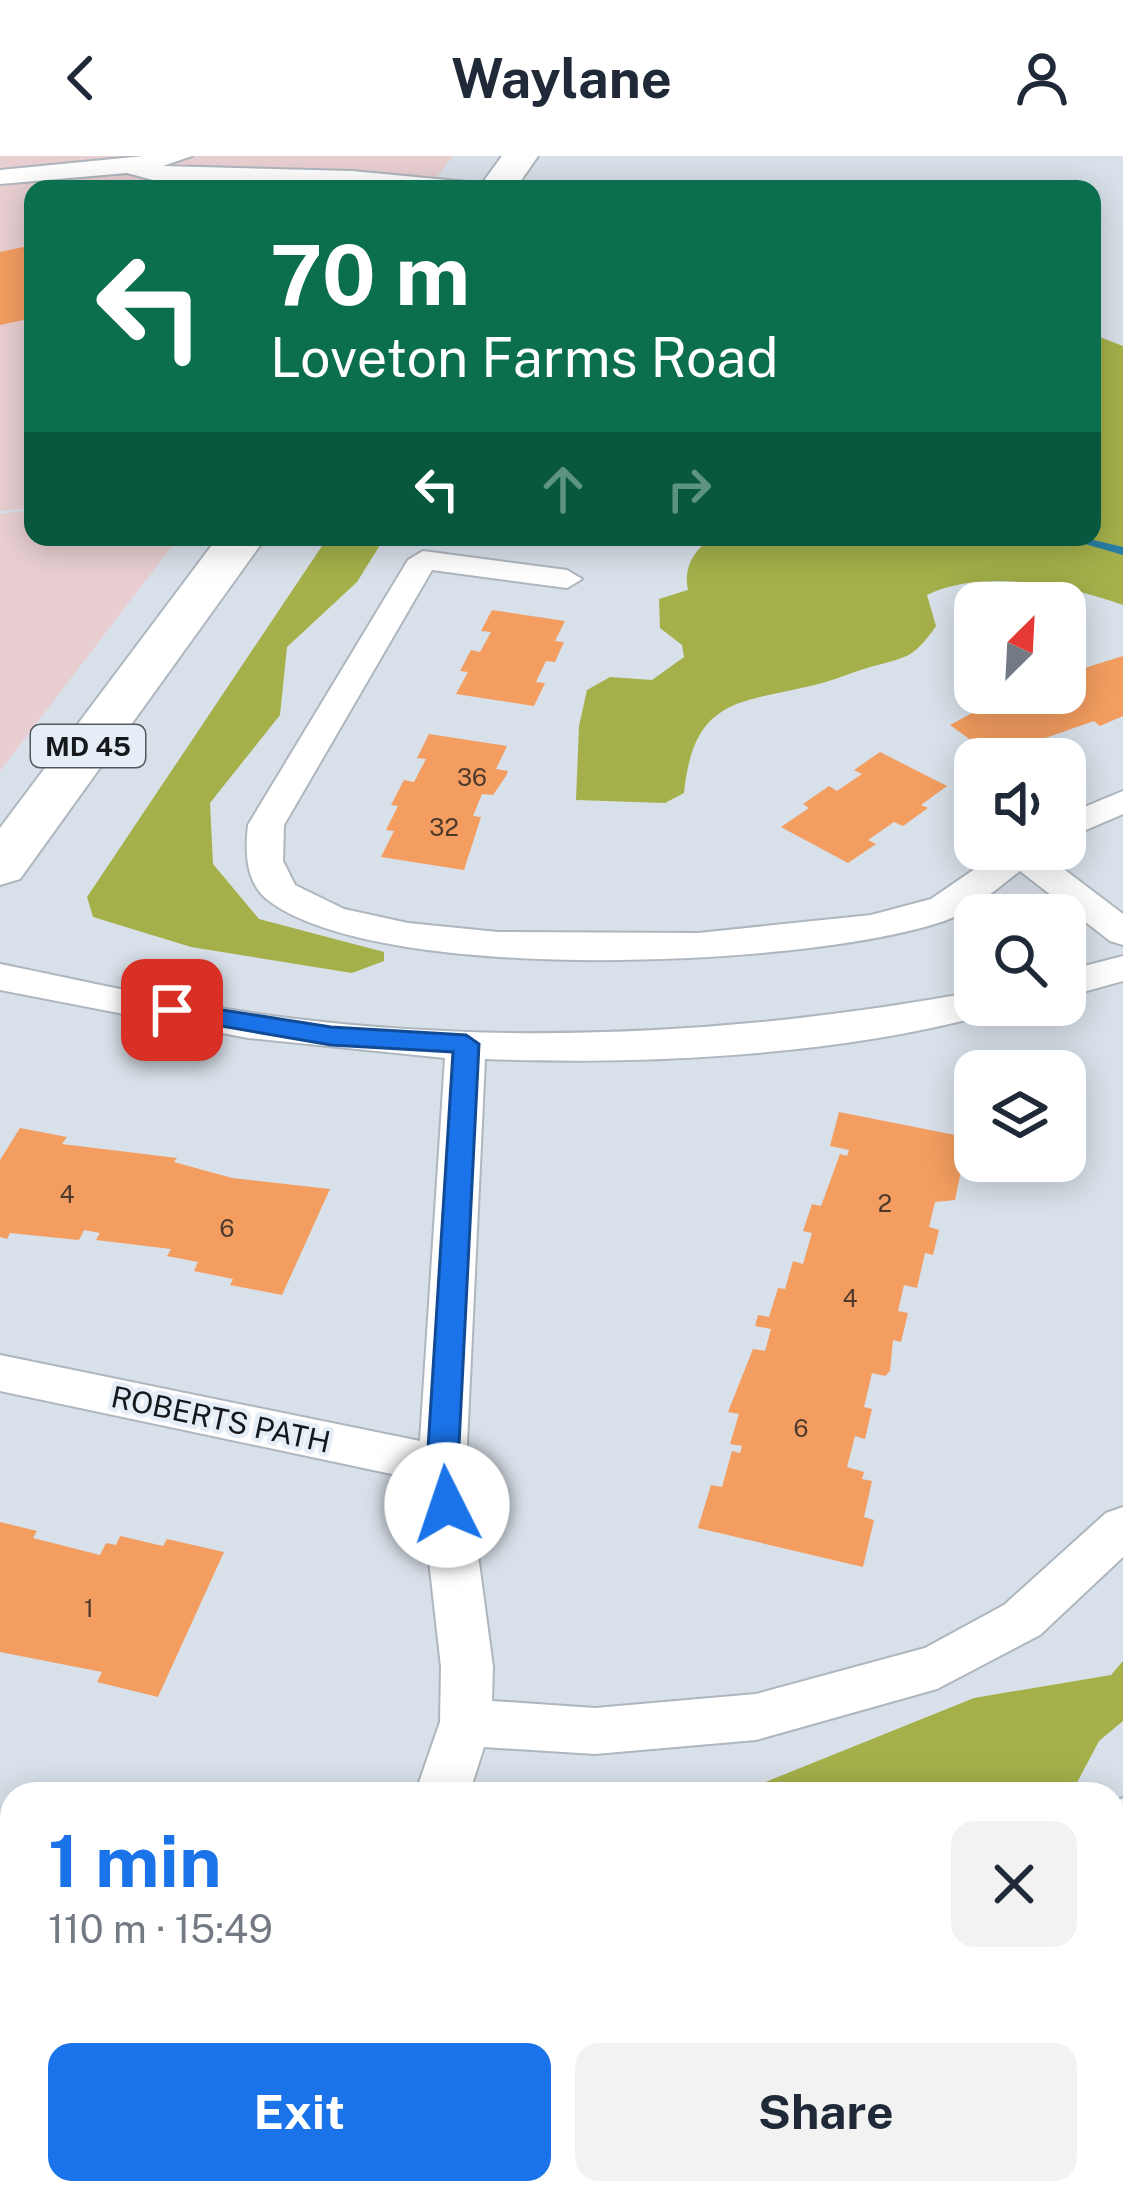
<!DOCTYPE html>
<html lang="en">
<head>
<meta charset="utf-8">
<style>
  body { margin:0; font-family:"Public Sans",sans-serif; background:#f2f2f3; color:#1f2937; height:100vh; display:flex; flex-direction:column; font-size:45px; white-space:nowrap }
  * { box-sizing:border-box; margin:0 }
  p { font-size:39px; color:#747a83 }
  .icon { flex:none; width:66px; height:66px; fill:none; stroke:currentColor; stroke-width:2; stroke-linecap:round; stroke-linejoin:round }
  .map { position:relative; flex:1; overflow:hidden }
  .sheet { position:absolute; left:0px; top:1626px; width:1125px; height:423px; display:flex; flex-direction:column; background:#fff; border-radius:36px 36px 0 0; box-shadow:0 6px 30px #0003 }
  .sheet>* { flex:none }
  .top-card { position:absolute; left:24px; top:24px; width:1077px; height:366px; border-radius:24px; box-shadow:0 6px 30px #0003; background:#0b6e4f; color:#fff; overflow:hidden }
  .needle { width:78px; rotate:24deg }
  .buttons { position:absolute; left:954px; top:426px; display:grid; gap:24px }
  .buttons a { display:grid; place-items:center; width:132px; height:132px; border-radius:24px; background:#fff; box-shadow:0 6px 30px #0003; font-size:60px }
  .pin { position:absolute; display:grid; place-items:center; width:102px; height:102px; color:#fff; margin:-51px; border-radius:24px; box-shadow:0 6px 18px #0006 }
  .me { position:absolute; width:132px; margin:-66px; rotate:356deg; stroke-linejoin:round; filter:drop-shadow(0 0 9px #0008) }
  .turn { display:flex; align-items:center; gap:42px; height:252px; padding:0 48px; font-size:54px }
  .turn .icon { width:156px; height:156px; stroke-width:2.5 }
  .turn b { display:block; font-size:84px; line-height:102px }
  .lanes { display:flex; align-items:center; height:114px; padding:0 48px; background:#0003; justify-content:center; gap:60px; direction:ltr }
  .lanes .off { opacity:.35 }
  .round { display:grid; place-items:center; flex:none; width:126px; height:126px; border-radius:24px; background:#f2f2f3 }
  .summary { display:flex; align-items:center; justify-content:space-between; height:204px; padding:0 48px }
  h1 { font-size:72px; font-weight:700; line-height:90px; color:#1a73e8 }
  .cta { display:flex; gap:24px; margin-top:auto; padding:24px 48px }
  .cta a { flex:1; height:138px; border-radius:24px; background:#1a73e8; color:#fff; font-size:48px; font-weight:700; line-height:138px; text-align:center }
  .cta a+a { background:#f2f2f3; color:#1f2937 }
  header { display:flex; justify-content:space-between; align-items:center; height:156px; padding:0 48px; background:#fff; font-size:54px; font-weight:700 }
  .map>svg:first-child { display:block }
  .commercial { fill:#e8ced0 }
  .green { fill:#b0b97a }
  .forest { fill:#a5b04a }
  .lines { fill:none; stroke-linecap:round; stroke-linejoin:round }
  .stream { fill:#2a7ea4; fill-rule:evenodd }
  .building { fill:#f39d60 }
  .minor-casing { stroke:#aeb6be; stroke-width:4 }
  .tertiary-casing { stroke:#aeb6be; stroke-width:4 }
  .primary-casing { stroke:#aeb6be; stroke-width:4 }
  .minor { fill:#fff; fill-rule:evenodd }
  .tertiary { fill:#fff; fill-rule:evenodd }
  .primary { fill:#fff; fill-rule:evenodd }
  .route { fill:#1a73e8; stroke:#114b97; stroke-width:3 }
  .labels { text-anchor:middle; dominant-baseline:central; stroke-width:9; stroke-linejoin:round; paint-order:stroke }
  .number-label { font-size:24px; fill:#4d3a2d }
  .shield { fill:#e5edf6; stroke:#54595d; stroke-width:3 }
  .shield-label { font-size:27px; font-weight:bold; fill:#16191c }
  .street-label { font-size:30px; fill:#16191c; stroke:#e5edf6 }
</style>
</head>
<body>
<header><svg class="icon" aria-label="back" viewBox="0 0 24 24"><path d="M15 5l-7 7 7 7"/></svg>Waylane<svg class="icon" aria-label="person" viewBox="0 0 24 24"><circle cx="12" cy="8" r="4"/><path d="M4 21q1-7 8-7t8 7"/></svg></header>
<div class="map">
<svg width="1123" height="2047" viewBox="0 0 1123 2047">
  <rect width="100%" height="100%" fill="#d8e0e9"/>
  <path class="commercial" d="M0,0h453l-26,33h-394v319l-33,3z
    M33,354v27h146l-179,234v-257z"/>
  <path class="green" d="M1123,1845v202h-141l6,-10h125v-179z"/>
  <path class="forest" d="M1092,178l31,12v259c-55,-20 -141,-37 -196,-10l9,31c-23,34 -31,31 -69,42 -15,4 -29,11 -45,15 -78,21 -128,10 -138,110l-19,10 -89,-3 3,-74 8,-36 23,-13 42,3 32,-23 -2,-12 -22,-17 -1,-29 29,-9c-5,-23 6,-40 25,-53h379z
    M328,381h57l-28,45 -70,65 -7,68 -70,88 3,61 46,55 125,33v9l-32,12 -161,-26 -98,-30 -6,-20z
    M1123,1505v60l-24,20 -28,53h-349l31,-7 221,-89 137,-23z"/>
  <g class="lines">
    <path class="stream" d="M1061,381h20l42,10v8z"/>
  </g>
  <path class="building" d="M33,89v73l-33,7v-73z
    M492,454l73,11 -10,20 9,1 -9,20 -9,-1 -10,21 9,1 -11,23 -78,-12 12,-22 -8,-1 11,-21 9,2 11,-20 -10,-1z
    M1123,500v60l-23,10 -6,-5 -63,22 9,6 -24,10h-19l-47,-34 59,-32 7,6 14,-6h35l4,-20z
    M429,578l78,12 -11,23 12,2 -2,5 -13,19 -11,-1 -9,22 8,1 -17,53 -83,-13 13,-26 -8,-1 12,-24 -7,-1 13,-25 10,2 12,-23 -9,-1z
    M880,596l67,34 -26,19 7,3 -25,18 -9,-4 -26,18 8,4 -28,19 -67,-36 28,-19 -6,-4 26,-18 8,5 25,-17 -8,-4z
    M839,956l136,27 -5,34 -9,-2 -6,29 -20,2 -6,25 10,3 -6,25 -8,-2 -8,35 -13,-3 -6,26 10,2 -7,29 -8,-2 -3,31 -5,5 -13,-3 -8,34 8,2 -7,30 -10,-3 -8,31 17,5 -2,7 10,2 -8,36 10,3 -11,47 -165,-39 13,-43 11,2 10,-36 8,2 2,-7 -12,-2 9,-30 -11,-2 25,-63 12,2 6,-22 -16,-3 3,-11 11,2 9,-29 7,1 8,-28 10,3 9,-31 -9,-2 9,-27 9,2 19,-52 7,2 2,-6 -19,-4z
    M20,972l47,9 -5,7 115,14 -3,4 58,16 98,11 -48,106 -52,-10 3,-6 -39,-8 4,-9 -31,-6 4,-7 -75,-9 4,-7 -16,-3 -5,10 -69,-7 -3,6 -7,-2v-77z
    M0,1366l37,9 -4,7 67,17 6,-12 10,2 4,-9 43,10 4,-7 57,13 -66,145 -61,-15 5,-10 -102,-20z"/>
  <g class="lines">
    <g class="minor-casing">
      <path id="minor" d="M144,0h48l-29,10 189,5 116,11 12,7 -327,-9 -26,-7 -127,11v-14z
        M423,395l144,19 15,9 -15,9 -135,-18 -148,255 -1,36 12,24 49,24 64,14 90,9 200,1 173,-18 60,-16 73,-50h43l-3,5 79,60v31l-13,-4 -90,-70c-24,18 -47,40 -76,50 -133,46 -561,65 -675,-20 -24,-18 -24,-50 -21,-76l160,-265z
        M1123,635v23l-58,25v-24z
        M1123,800v25l-58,16v-26z
        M0,808c98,20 196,43 296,55 227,27 454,14 679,-27v13h19l-5,9c-152,42 -347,51 -504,45l-19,406 27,202 -1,34 103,7 161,-14 169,-46 79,-43 102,-92 17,-6v50l-83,78 -103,54 -181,51 -161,14 -111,-7 -15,47h-54l25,-72 1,-55 -21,-187 -420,-89v-36l420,86 25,-383 -197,-20 -248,-48z
        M131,2037h63l-4,10h-64z"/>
    </g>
    <g class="tertiary-casing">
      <path id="tertiary" d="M1123,1642v68l-10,3v-67z
        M738,2037h78l-4,10h-78z"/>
    </g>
    <g class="primary-casing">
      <path id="primary" d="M502,0h36l-23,33h-37z
        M218,381h48l-246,342 -20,6v-57z"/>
    </g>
    <use href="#minor" class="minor"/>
    <use href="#tertiary" class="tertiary"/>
    <use href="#primary" class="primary"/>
  </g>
  <path class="route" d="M172,846l159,25 135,8 13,9 -21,421 5,40 -5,10 -11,3 -11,-3 -9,-50 26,-413 -122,-7 -168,-29 -4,-6 4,-6z"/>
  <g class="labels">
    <g class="number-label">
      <text x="472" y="621">36</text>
      <text x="444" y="671">32</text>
      <text x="67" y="1038">4</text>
      <text x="885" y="1047">2</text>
      <text x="227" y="1072">6</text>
      <text x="850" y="1142">4</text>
      <text x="801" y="1272">6</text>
      <text x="89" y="1452">1</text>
    </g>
    <rect class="shield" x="31" y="569" width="114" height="42" rx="9"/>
    <g class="shield-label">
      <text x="88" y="590">MD 45</text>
    </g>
    <g class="street-label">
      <text transform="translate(221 1263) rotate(12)">ROBERTS PATH</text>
    </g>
  </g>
</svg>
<div class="buttons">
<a><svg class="needle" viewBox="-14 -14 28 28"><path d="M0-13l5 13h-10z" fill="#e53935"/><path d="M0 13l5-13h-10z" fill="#747a83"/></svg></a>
<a><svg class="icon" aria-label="sound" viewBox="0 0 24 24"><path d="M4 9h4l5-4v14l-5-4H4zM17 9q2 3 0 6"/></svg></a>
<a><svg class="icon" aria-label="search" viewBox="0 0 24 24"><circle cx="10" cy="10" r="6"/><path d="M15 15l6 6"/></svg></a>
<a><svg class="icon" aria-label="layers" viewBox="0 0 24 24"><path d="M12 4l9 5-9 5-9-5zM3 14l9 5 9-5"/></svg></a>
</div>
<div class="pin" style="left:172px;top:854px;background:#d93025"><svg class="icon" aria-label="arrive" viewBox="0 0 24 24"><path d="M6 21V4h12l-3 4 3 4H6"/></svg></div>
<svg class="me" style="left:447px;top:1349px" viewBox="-20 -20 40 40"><circle r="19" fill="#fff"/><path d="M0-13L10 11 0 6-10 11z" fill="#1a73e8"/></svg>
<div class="top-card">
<div class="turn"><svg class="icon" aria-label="left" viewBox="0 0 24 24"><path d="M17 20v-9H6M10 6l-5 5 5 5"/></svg><div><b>70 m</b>Loveton Farms Road</div></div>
<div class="lanes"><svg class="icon" aria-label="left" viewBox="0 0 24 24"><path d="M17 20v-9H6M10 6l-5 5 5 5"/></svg><svg class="icon off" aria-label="ahead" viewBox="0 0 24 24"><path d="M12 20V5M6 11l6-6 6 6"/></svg><svg class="icon off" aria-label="right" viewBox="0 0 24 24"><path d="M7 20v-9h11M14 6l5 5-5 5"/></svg></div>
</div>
<section class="sheet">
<div class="summary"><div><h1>1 min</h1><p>110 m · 15:49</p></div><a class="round"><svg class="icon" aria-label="close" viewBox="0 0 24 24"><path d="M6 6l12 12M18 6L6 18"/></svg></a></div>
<div class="cta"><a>Exit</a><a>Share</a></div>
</section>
</div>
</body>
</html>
